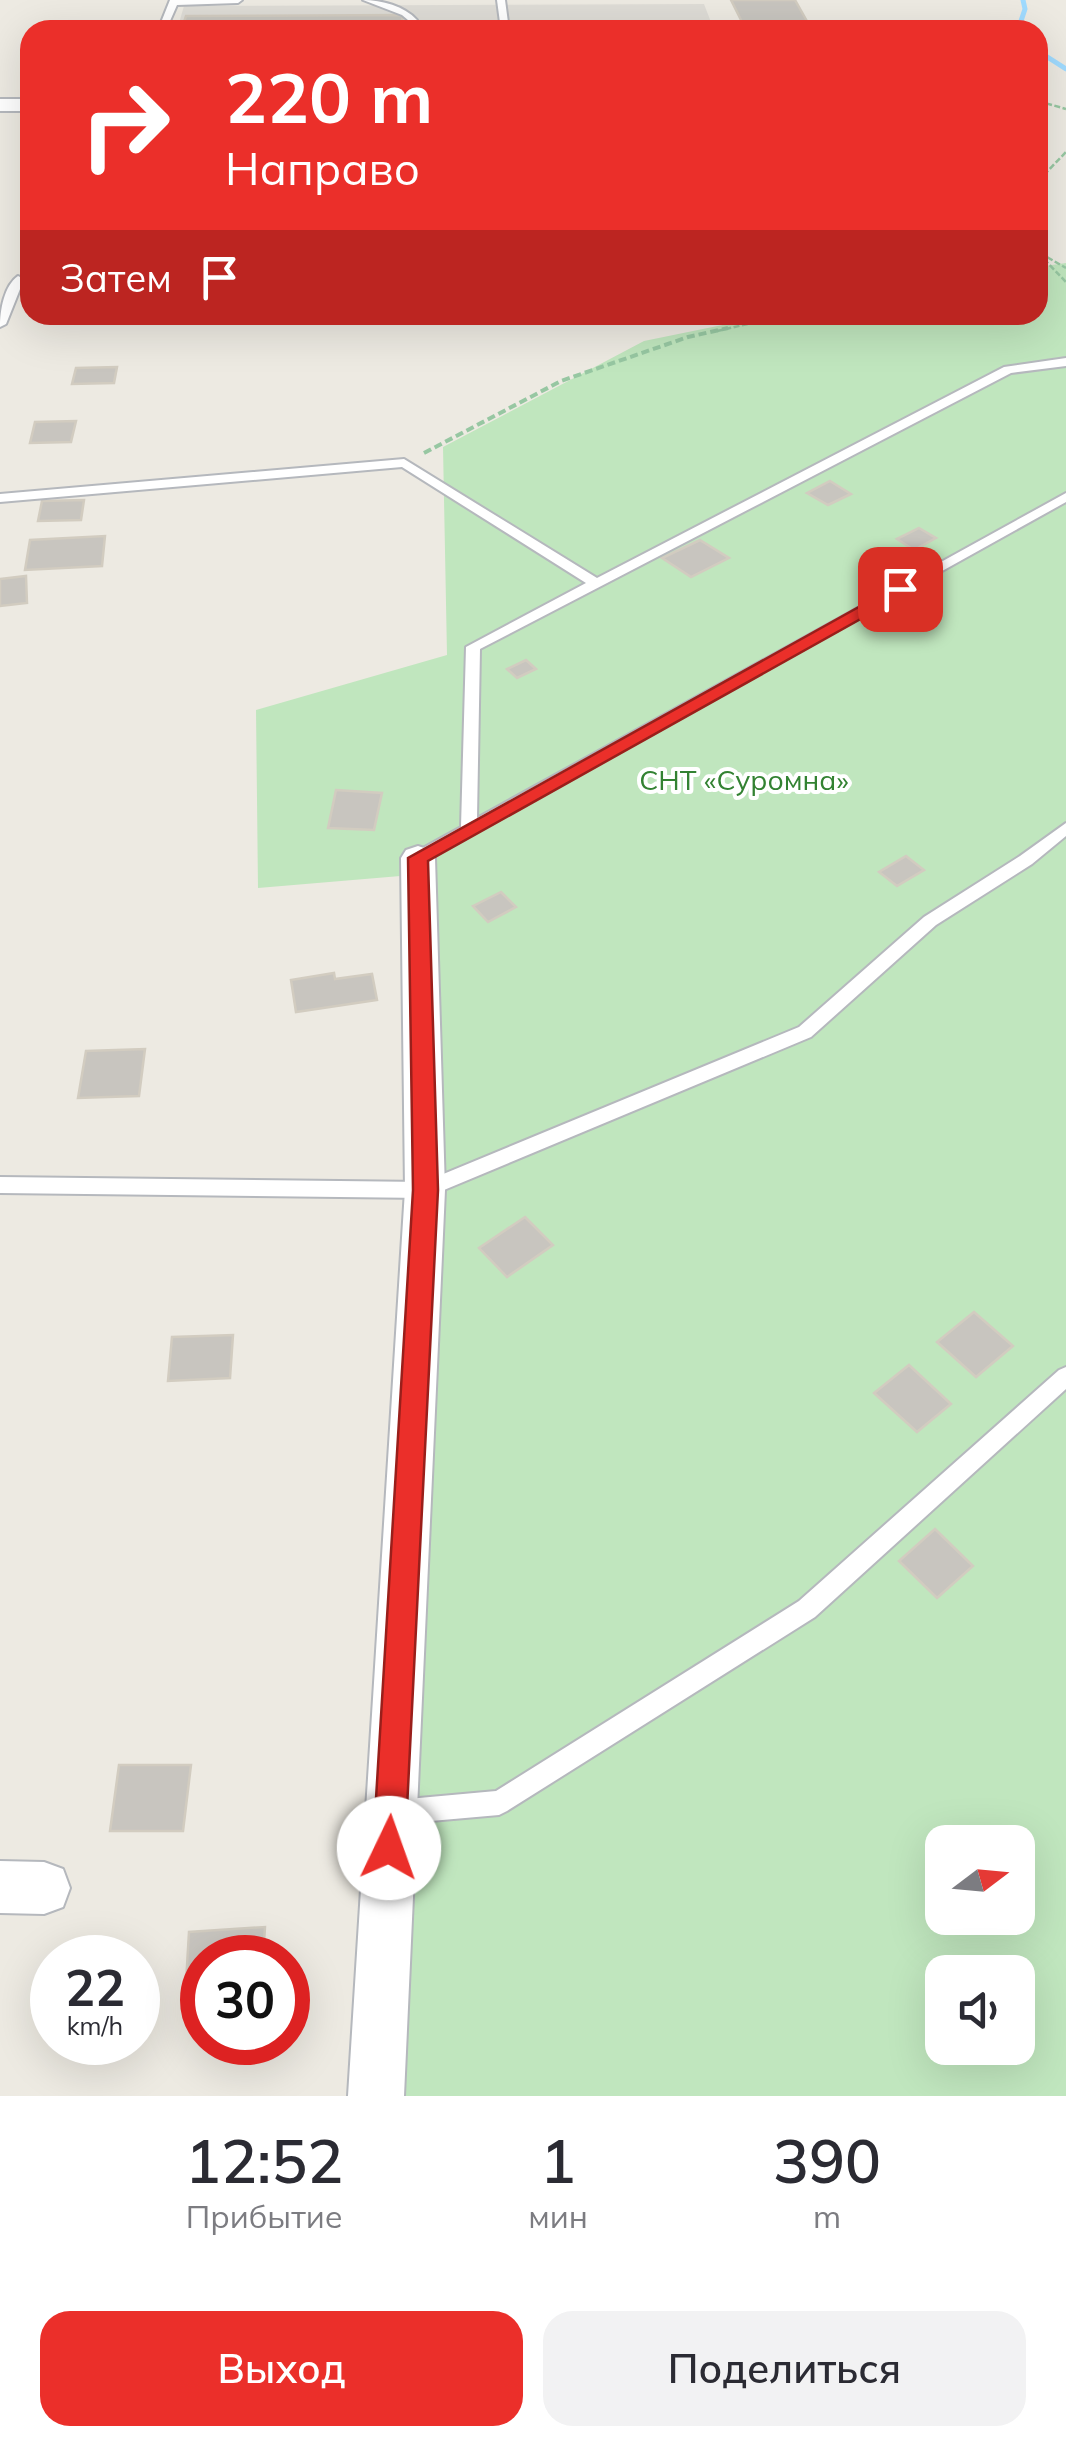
<!DOCTYPE html>
<html lang="ru">
<head>
<meta charset="utf-8">
<style>
  body { margin:0; font-family:Mulish,sans-serif; background:#f2f2f3; color:#2b2b33; height:100vh; display:flex; flex-direction:column; font-size:38px; white-space:nowrap }
  * { box-sizing:border-box; margin:0 }
  p { font-size:32px; color:#7c7c81 }
  .icon { flex:none; width:55px; height:55px; fill:none; stroke:currentColor; stroke-width:2; stroke-linecap:round; stroke-linejoin:round }
  .map { position:relative; height:2096px; overflow:hidden }
  .details { display:flex; flex-direction:column; background:#fff; flex:1 }
  .details>* { flex:none }
  .banner { position:absolute; left:20px; top:20px; width:1028px; height:305px; border-radius:30px; box-shadow:0 10px 40px #0002; background:#eb2f2a; color:#fff; overflow:hidden }
  .needle { width:65px; rotate:74deg }
  .tools { position:absolute; left:925px; top:1825px; display:grid; gap:20px }
  .tools a { display:grid; place-items:center; width:110px; height:110px; border-radius:20px; background:#fff; box-shadow:0 10px 40px #0002; font-size:50px }
  .speed { position:absolute; left:30px; top:1935px; display:flex; gap:20px; font-size:50px; font-weight:700; text-align:center }
  .speed>* { display:grid; place-content:center; width:130px; height:130px; border-radius:50%; background:#fff; box-shadow:0 10px 40px #0002; line-height:1 }
  .speed small { font-size:25px; font-weight:400 }
  .speed .limit { border:15px solid #d22; background:#fff; color:#111 }
  .pin { position:absolute; display:grid; place-items:center; width:85px; height:85px; color:#fff; margin:-42px; border-radius:20px; box-shadow:0 5px 15px #0006 }
  .me { position:absolute; width:110px; margin:-55px; rotate:3deg; stroke-linejoin:round; filter:drop-shadow(0 0 8px #0008) }
  .turn { display:flex; align-items:center; gap:35px; height:210px; padding:0 40px; font-size:45px }
  .turn .icon { width:130px; height:130px; stroke-width:2.5 }
  .turn b { display:block; font-size:70px; line-height:85px }
  .then { display:flex; align-items:center; height:95px; padding:0 40px; background:#0003; gap:20px; font-size:38px }
  .eta { display:flex; justify-content:space-evenly; align-items:center; height:170px; text-align:center }
  .eta b { font-size:60px; font-weight:600; line-height:70px }
  .button { display:flex; gap:20px; margin-top:auto; padding:20px 40px }
  .button a { flex:1; height:115px; border-radius:30px; background:#eb2f2a; color:#fff; font-size:40px; font-weight:600; line-height:115px; text-align:center }
  .button a+a { background:#f2f2f3; color:#2b2b33 }
  .map>svg:first-child { display:block }
  .industrial { fill:#dedcd6 }
  .green { fill:#c0e6be; fill-rule:evenodd }
  .lines { fill:none; stroke-linecap:round; stroke-linejoin:round }
  .stream { stroke:#a0dbff; stroke-width:5 }
  .building { fill:#c8c5bf; stroke:#d2ccc0; stroke-width:2.5 }
  .lane-casing { stroke:#b5b8bd; stroke-width:4 }
  .street-casing { stroke:#b5b8bd; stroke-width:4 }
  .path-far1 { stroke:#97c7a2; stroke-width:2.5; stroke-dasharray:6 2.5; stroke-linecap:butt }
  .path { stroke:#97c7a2; stroke-width:4; stroke-dasharray:8 4; stroke-linecap:butt }
  .lane { fill:#fff; fill-rule:evenodd }
  .street { fill:#fff; fill-rule:evenodd }
  .route { fill:#eb2f2a; stroke:#991f1b; stroke-width:2.5 }
  .labels { text-anchor:middle; dominant-baseline:central; stroke-width:8; stroke-linejoin:round; paint-order:stroke }
  .park-label { font-size:28px; fill:#338232; stroke:#fff }
</style>
</head>
<body>
<div class="map">
<svg width="1066" height="2096" viewBox="0 0 1066 2096">
  <rect width="100%" height="100%" fill="#edeae2"/>
  <path class="industrial" d="M704,4l10,26h-537l7,-24z"/>
  <path class="green" d="M1066,263v1833h-664l42,-921 -8,-302 -178,15 -2,-178 191,-55 -4,-208 201,-106 127,-26h267v-48zM942,1842h76v76h-76zM942,1972h76v76h-76z"/>
  <g class="lines">
    <path class="stream" d="M1018,30l7,-21 -2,-9
      M1038,51l28,18"/>
  </g>
  <path class="building" d="M731,0h64l13,23 -64,3z
    M403,15l-2,12 -219,1 4,-12z
    M117,367l-3,16 -42,1 4,-16z
    M76,421l-5,21 -41,1 5,-21z
    M830,481l21,13 -23,11 -21,-12z
    M84,500l-3,20 -43,1 4,-20z
    M919,528l17,10 -22,12 -17,-11z
    M105,536l-3,30 -77,4 5,-30z
    M700,540l29,18 -38,19 -29,-19z
    M26,576l1,27 -27,3v-27z
    M526,660l10,9 -19,9 -10,-9z
    M336,790l46,3 -8,37 -46,-2z
    M906,856l18,14 -27,16 -18,-14z
    M501,892l15,15 -28,15 -15,-16z
    M334,973l1,6 37,-5 5,26 -81,12 -5,-32z
    M145,1049l-6,47 -61,2 8,-47z
    M525,1217l28,28 -46,32 -28,-29z
    M974,1312l39,34 -37,31 -39,-35z
    M233,1335l-3,43 -62,3 4,-44z
    M909,1365l42,39 -34,28 -43,-39z
    M935,1529l38,37 -36,32 -38,-37z
    M119,1765h72l-8,66h-73z
    M265,1927l-2,31h-61v58l-18,1 5,-85z"/>
  <g class="lines">
    <g class="lane-casing">
      <path id="lane" d="M170,0h72l-4,3 -61,2 -11,25h-8z
        M363,0c19,0 41,6 54,20l-6,10h-8l5,-10 -6,-5z
        M497,0h8l4,30h-8z
        M18,276l6,3 -18,45 -6,3c0,-17 4,-41 18,-51z
        M1066,358v8l-55,7 -531,276 -3,169 589,-325v9l-648,361 -8,-5 2,-4 49,-27 5,-180 120,-64 -184,-116 -402,35v-8l404,-35 193,119 407,-211z
        M1066,823v13l-34,28 -96,61 -125,112 -379,158 -7,3 -425,-5v-16l424,5 375,-155 125,-110 96,-61z
        M1066,1367v22l-251,228 -308,194 -8,4 -102,9 -8,-4 -4,-8 4,-8 8,-4 99,-9 303,-190 260,-231z"/>
    </g>
    <g class="street-casing">
      <path id="street" d="M0,99h30v12h-30z
        M418,846l12,4 5,8 10,332 -41,906h-56l57,-906 -4,-332 5,-8z
        M0,1861l44,1 19,7 7,19 -7,19 -19,7 -44,-1z"/>
    </g>
    <path class="path-far1" d="M1038,101l28,8
      M1038,181l28,-29
      M1038,253l28,29
      M1040,253l26,15
      M717,331l70,-16"/>
    <path class="path" d="M424,453l137,-72 127,-44 40,-9"/>
    <use href="#lane" class="lane"/>
    <use href="#street" class="street"/>
  </g>
  <path class="route" d="M900,584l7,1v8l-479,268 10,329 -33,658 -5,11 -11,5 -11,-5 -5,-11 40,-658 -5,-332z"/>
  <g class="labels">
    <g class="park-label">
      <text x="744" y="779">СНТ «Суромна»</text>
    </g>
  </g>
</svg>
<div class="tools">
<a><svg class="needle" viewBox="-14 -14 28 28"><path d="M0-13l5 13h-10z" fill="#e53935"/><path d="M0 13l5-13h-10z" fill="#7c7c81"/></svg></a>
<a><svg class="icon" aria-label="sound" viewBox="0 0 24 24"><path d="M4 9h4l5-4v14l-5-4H4zM17 9q2 3 0 6"/></svg></a>
</div>
<div class="speed"><div>22<small>km/h</small></div><div class="limit">30</div></div>
<div class="pin" style="left:900px;top:589px;background:#d93025"><svg class="icon" aria-label="arrive" viewBox="0 0 24 24"><path d="M6 21V4h12l-3 4 3 4H6"/></svg></div>
<svg class="me" style="left:389px;top:1848px" viewBox="-20 -20 40 40"><circle r="19" fill="#fff"/><path d="M0-13L10 11 0 6-10 11z" fill="#eb2f2a"/></svg>
<div class="banner">
<div class="turn"><svg class="icon" aria-label="right" viewBox="0 0 24 24"><path d="M7 20v-9h11M14 6l5 5-5 5"/></svg><div><b>220 m</b>Направо</div></div>
<div class="then">Затем<svg class="icon" aria-label="arrive" viewBox="0 0 24 24"><path d="M6 21V4h12l-3 4 3 4H6"/></svg></div>
</div>
</div>
<section class="details">
<div class="eta">
<div><b>12:52</b><p>Прибытие</p></div>
<div><b>1</b><p>мин</p></div>
<div><b>390</b><p>m</p></div>
</div>
<div class="button"><a>Выход</a><a>Поделиться</a></div>
</section>
</body>
</html>
